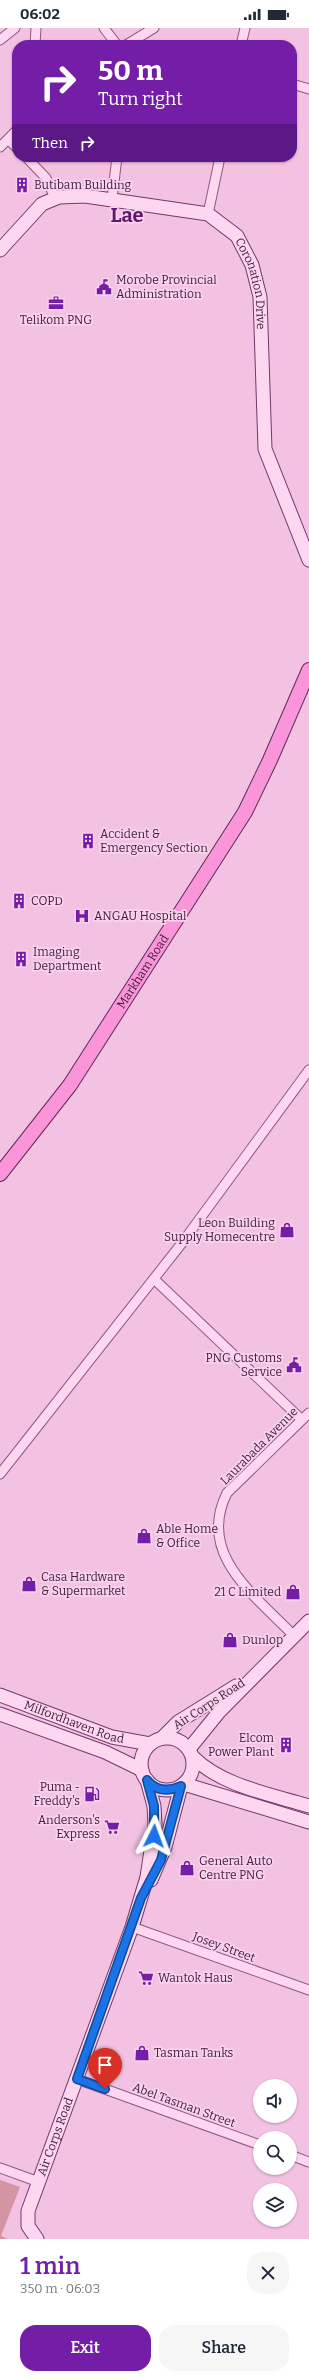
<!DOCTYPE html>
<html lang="en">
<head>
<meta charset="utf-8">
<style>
  body { margin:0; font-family:Bitter,serif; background:#f6f6f7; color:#1f2937; height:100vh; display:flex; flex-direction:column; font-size:15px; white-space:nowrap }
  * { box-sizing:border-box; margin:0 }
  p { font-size:13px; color:#747a83 }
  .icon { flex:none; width:22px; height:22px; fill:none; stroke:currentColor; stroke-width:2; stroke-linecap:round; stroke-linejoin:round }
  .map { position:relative; height:2211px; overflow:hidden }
  .details { display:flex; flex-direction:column; background:#fff; flex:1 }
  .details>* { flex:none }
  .guide { position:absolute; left:12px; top:12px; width:285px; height:122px; border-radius:16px; box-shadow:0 1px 3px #0004; background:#741ea7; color:#fff; overflow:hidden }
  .tools { position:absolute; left:253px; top:2051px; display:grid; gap:8px }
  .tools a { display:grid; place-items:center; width:44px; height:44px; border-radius:50%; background:#fff; box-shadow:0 1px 3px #0004; font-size:20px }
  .pin { position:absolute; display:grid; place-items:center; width:34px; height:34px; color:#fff; margin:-41px -17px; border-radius:50% 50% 50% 0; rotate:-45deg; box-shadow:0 0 4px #0007 }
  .pin .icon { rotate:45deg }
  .me { position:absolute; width:44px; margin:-22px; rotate:3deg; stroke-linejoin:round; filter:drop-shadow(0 0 3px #0008) }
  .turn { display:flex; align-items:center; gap:14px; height:84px; padding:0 20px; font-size:18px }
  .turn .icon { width:52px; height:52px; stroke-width:2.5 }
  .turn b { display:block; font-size:28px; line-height:34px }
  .then { display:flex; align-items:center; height:38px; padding:0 20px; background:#0003; gap:8px; font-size:15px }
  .round { display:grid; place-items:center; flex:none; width:42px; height:42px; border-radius:16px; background:#f6f6f7 }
  .summary { display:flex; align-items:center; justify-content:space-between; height:68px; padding:0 20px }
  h1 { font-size:24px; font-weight:600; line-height:30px; color:#741ea7 }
  .action { display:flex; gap:8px; margin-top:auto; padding:8px 20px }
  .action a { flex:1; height:46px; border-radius:16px; background:#741ea7; color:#fff; font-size:16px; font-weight:600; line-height:46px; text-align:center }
  .action a+a { background:#f6f6f7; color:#1f2937 }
  .status { display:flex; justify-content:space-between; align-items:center; height:28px; padding:0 20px; background:#fff; direction:ltr }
  .status svg { height:11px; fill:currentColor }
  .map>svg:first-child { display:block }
  .green { fill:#d394a3 }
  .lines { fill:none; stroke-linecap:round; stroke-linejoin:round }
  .street-casing { stroke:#905686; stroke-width:11 }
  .secondary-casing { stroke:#72396a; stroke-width:15 }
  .primary-casing { stroke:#5d2b58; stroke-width:16 }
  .street { stroke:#fdd6f0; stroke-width:9 }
  .secondary { stroke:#fdd6f0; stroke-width:13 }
  .primary { stroke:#fb95da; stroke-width:14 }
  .route-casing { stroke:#114b97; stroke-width:10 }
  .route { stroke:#1a73e8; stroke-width:7 }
  .labels { text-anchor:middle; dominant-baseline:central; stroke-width:3.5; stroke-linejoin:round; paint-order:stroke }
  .poi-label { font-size:12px; fill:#3e1c3a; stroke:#fad2ec; text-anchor:start }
  .street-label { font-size:12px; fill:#3e1c3a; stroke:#fad2ec }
  .town-label { font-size:20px; font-weight:bold; fill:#621670; stroke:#fad2ec }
</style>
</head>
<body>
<div class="status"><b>06:02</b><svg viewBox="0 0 49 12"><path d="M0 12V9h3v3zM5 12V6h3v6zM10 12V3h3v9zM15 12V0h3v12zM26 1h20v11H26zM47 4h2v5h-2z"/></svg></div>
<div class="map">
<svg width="309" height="2211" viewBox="0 0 309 2211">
  <rect width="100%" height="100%" fill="#f3c2e2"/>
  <path class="green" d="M0,2152l20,7 -19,49 7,3h-8z"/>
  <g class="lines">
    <g class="street-casing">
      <path id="street" d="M104,0l13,17
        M0,12l15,-12
        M35,17l1,-17
        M126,17l28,-17
        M241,17l4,-17
        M292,56l17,5
        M8,111l9,9
        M0,119l17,-17
        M26,129l20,21 9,20
        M112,171l5,-42
        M208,186l12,-57
        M154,1251l148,141
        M0,1446l182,-231 127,-173
        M294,1608c-38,-40 -98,-81 -67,-143l82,-80
        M132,1899l177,63
        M77,2051l183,66
        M290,2127l19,7
        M0,2140l39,14"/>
    </g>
    <g class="secondary-casing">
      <g id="secondary">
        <path id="s1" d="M0,222l42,-46 17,-7 26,-1 123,18 29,22 15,29 8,32 5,152 44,111"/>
        <path id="s2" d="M0,1667l112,42 38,7"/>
        <path d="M0,1686l105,38 37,18"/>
        <circle cx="167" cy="1736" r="26"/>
        <path d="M162,1710l16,-16 58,-36"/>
        <path d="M189,1721l30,-37 90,-91"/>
        <path d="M193,1729c29,29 77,37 116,49"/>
        <path d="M184,1756l125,38"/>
        <path d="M151,1852l14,-33 16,-61"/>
        <path id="s3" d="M37,2211l-9,-13v-15l104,-284 15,-50 8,-53 -1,-18 -7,-26"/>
      </g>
    </g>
    <g class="primary-casing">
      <g id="primary">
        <path id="s4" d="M0,1146l70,-89 175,-273 25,-52 39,-90"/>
      </g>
    </g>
    <use href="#street" class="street"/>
    <use href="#secondary" class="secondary"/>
    <use href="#primary" class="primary"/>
  </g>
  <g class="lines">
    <g class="route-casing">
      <path id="route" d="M105,2061l-28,-10 64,-181 20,-38 20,-74c-13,6 -25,5 -34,-6l7,26v30"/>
    </g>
    <use href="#route" class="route"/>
  </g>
  <defs>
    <g id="building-bare" transform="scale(1.2)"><path d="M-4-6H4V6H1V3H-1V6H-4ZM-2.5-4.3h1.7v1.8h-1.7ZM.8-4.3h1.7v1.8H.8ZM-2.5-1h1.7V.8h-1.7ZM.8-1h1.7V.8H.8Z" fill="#741ea7" stroke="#fad2ec" stroke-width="2.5" paint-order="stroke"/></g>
    <g id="civic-bare" transform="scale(1.2)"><path d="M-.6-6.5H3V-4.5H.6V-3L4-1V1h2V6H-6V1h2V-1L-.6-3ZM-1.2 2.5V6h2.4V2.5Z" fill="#741ea7" stroke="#fad2ec" stroke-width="2.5" paint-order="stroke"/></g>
    <g id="office-bare" transform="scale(1.2)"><path d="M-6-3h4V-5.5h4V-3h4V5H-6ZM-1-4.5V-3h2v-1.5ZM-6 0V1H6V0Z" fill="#741ea7" stroke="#fad2ec" stroke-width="2.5" paint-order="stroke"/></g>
    <g id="hospital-bare" transform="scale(1.2)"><path d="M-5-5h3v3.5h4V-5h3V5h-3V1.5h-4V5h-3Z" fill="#741ea7" stroke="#fad2ec" stroke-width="2.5" paint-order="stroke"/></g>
    <g id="shop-bare" transform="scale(1.2)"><path d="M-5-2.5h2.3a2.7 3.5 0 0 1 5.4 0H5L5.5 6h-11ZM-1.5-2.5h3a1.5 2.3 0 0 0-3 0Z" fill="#741ea7" stroke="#fad2ec" stroke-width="2.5" paint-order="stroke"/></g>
    <g id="fuel-bare" transform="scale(1.2)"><path d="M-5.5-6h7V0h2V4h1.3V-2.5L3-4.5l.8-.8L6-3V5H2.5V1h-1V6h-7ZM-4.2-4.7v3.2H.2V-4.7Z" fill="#741ea7" stroke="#fad2ec" stroke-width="2.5" paint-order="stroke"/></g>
    <g id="supermarket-bare" transform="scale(1.2)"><path d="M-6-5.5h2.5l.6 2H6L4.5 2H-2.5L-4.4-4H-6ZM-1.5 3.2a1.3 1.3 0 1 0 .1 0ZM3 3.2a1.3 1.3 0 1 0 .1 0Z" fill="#741ea7" stroke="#fad2ec" stroke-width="2.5" paint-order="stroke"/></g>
  </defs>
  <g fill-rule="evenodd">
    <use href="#building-bare" x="22" y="157"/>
    <use href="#civic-bare" x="104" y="259"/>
    <use href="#office-bare" x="56" y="275"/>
    <use href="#building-bare" x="88" y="813"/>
    <use href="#building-bare" x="19" y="873"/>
    <use href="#hospital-bare" x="82" y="888"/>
    <use href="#building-bare" x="21" y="931"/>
    <use href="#shop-bare" x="287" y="1202"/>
    <use href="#civic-bare" x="294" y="1337"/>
    <use href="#shop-bare" x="144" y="1508"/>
    <use href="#shop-bare" x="29" y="1556"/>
    <use href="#shop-bare" x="293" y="1564"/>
    <use href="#shop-bare" x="230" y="1612"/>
    <use href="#building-bare" x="286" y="1717"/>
    <use href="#fuel-bare" x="92" y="1766"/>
    <use href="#supermarket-bare" x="112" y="1799"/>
    <use href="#shop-bare" x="187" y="1840"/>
    <use href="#supermarket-bare" x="146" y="1950"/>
    <use href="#shop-bare" x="142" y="2025"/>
  </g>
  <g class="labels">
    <g class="poi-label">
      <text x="34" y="157">Butibam Building</text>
      <text x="116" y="252">Morobe Provincial<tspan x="116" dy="14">Administration</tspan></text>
      <text x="56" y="292" text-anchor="middle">Telikom PNG</text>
      <text x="100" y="806">Accident &amp;<tspan x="100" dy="14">Emergency Section</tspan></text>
      <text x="31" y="873">COPD</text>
      <text x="94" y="888">ANGAU Hospital</text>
      <text x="33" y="924">Imaging<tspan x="33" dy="14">Department</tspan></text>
      <text x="275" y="1195" text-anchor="end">Leon Building<tspan x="275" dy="14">Supply Homecentre</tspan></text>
      <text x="282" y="1330" text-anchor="end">PNG Customs<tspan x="282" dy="14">Service</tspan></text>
      <text x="156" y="1501">Able Home<tspan x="156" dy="14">&amp; Office</tspan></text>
      <text x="41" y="1549">Casa Hardware<tspan x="41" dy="14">&amp; Supermarket</tspan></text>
      <text x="281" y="1564" text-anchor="end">21 C Limited</text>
      <text x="242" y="1612">Dunlop</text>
      <text x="274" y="1710" text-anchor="end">Elcom<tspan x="274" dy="14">Power Plant</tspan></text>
      <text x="80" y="1759" text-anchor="end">Puma -<tspan x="80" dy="14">Freddy's</tspan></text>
      <text x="100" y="1792" text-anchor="end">Anderson's<tspan x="100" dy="14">Express</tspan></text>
      <text x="199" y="1833">General Auto<tspan x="199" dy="14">Centre PNG</tspan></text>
      <text x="158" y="1950">Wantok Haus</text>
      <text x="154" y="2025">Tasman Tanks</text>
    </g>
    <g class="street-label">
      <text stroke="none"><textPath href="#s1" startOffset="318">Coronation Drive</textPath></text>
      <text stroke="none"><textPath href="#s4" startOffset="248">Markham Road</textPath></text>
      <text transform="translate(259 1418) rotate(-45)">Laurabada Avenue</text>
      <text transform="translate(209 1676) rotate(-33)">Air Corps Road</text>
      <text stroke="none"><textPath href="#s2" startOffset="79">Milfordhaven Road</textPath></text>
      <text transform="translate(224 1919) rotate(20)">Josey Street</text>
      <text transform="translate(184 2077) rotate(20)">Abel Tasman Street</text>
      <text stroke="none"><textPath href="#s3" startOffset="110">Air Corps Road</textPath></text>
    </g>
    <g class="town-label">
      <text x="127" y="187">Lae</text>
    </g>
  </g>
</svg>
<div class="tools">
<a><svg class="icon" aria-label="sound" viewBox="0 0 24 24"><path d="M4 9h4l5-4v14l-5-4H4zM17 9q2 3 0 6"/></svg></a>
<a><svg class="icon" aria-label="search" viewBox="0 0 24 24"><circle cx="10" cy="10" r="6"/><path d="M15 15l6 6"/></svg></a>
<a><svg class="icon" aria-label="layers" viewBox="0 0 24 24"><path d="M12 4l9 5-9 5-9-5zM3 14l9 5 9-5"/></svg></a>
</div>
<div class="pin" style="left:105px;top:2061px;background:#d93025"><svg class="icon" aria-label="arrive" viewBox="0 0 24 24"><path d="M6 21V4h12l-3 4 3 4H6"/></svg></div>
<svg class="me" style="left:154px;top:1808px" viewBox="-20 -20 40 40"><path d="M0-17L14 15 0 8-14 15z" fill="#1a73e8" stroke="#fff" stroke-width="4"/></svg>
<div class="guide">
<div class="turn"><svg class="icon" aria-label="right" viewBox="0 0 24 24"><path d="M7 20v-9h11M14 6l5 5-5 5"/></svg><div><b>50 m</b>Turn right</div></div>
<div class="then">Then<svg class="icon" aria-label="right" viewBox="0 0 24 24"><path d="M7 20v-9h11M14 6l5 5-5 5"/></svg></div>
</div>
</div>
<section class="details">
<div class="summary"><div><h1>1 min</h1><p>350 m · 06:03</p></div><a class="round"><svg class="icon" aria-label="close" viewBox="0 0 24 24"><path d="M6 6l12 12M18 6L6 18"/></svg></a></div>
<div class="action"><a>Exit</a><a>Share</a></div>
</section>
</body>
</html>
